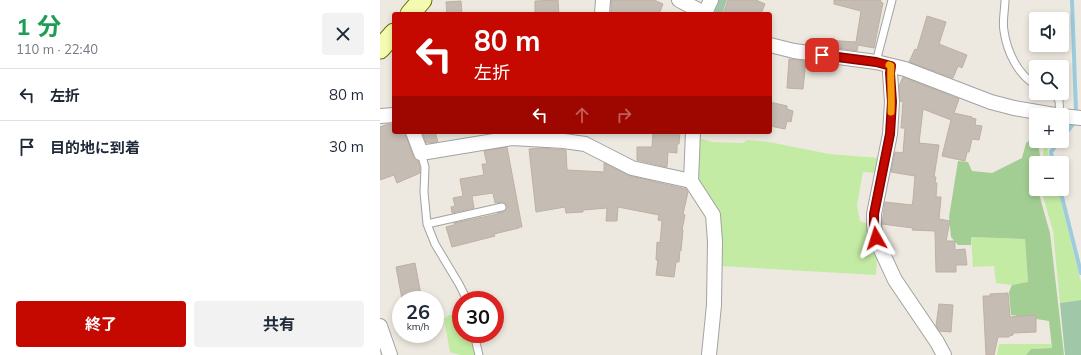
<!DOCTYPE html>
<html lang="ja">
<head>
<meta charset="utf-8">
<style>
  body { margin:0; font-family:Mulish,"Noto Sans JP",sans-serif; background:#f2f2f3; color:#1f2937; height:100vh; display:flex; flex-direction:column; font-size:15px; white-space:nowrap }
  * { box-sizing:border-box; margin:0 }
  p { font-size:13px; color:#747a83 }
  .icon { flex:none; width:22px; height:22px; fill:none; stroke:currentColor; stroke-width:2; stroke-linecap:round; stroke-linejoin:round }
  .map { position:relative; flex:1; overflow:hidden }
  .sheet { display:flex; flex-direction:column; background:#fff; width:380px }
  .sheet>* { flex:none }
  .guide { position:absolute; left:12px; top:12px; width:380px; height:122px; border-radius:4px; box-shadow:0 2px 6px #0003; background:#c60900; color:#fff; overflow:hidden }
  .controls { position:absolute; left:649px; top:12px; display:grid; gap:8px }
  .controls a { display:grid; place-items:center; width:40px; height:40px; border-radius:4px; background:#fff; box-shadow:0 2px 6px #0003; font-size:20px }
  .speed { position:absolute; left:12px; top:291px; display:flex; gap:8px; font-size:20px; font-weight:700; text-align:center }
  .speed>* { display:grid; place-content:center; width:52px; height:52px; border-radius:50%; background:#fff; box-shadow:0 2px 6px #0003; line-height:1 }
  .speed small { font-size:10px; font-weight:400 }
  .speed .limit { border:6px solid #d22; background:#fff; color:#111 }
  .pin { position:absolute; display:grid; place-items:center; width:34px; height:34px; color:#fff; margin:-17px; border-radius:8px; box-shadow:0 2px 6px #0006 }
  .me { position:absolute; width:44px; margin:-22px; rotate:354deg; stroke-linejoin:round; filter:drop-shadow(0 0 3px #0008) }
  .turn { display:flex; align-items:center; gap:14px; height:84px; padding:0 16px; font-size:18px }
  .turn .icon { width:52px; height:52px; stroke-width:2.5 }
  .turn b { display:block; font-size:28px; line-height:34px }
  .lanes { display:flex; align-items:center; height:38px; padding:0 16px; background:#0003; justify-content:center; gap:20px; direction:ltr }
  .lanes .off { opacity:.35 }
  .round { display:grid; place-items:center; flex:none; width:42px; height:42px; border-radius:4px; background:#f2f2f3 }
  .overview { display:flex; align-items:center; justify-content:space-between; height:68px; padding:0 16px }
  h1 { font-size:24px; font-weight:700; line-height:30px; color:#1e9e55 }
  .cta { display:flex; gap:8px; margin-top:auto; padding:8px 16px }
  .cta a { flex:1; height:46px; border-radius:4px; background:#c60900; color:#fff; font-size:16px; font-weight:700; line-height:46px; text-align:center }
  .cta a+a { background:#f2f2f3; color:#1f2937 }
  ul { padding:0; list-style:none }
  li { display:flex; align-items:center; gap:12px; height:52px; padding:0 16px; border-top:1px solid #e0e1e3 }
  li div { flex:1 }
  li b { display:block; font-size:15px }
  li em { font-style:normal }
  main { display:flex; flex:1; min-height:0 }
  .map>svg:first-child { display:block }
  .grass { fill:#c3eba3 }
  .forest { fill:#a2ce93 }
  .cemetery { fill:#a0c7a8 }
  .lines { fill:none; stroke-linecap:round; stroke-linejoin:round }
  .stream { stroke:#9eccdd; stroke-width:4 }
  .building { fill:#c5bcb3; stroke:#bfb0a2 }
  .service-casing { stroke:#a2a2a2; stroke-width:9 }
  .minor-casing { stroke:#a2a2a2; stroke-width:16 }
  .secondary-casing { stroke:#627301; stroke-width:21 }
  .service { stroke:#fff; stroke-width:7 }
  .minor { stroke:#fff; stroke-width:14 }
  .secondary { stroke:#f4fbb0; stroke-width:19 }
  .route-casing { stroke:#810600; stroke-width:10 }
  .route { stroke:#c60900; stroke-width:7 }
  .slow { stroke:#f59e0b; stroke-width:7 }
</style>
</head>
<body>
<main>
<section class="sheet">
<div class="overview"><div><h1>1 分</h1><p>110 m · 22:40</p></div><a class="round"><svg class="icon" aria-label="close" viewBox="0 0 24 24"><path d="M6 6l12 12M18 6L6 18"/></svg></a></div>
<ul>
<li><svg class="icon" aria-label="left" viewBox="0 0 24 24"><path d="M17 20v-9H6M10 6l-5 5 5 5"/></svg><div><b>左折</b></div><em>80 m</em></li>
<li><svg class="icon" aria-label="arrive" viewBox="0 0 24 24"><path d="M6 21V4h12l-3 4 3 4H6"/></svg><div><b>目的地に到着</b></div><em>30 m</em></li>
</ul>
<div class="cta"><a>終了</a><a>共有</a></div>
</section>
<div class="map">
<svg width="701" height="355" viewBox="0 0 701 355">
  <rect width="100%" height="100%" fill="#ede9e0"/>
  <path class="grass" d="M316,137l16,5 31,1 4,-3 22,2 60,12 50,4 -2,15 -14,-1 -6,33 3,16 6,2v5l11,30 -1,17 -156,-9 -24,-85z
    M665,141h10l-8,8 4,14h-7l-1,-9z
    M663,189h15l23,93v18l-21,3 -7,-72 -11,-38z
    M591,237l54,2 3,44 -16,2 -16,-2 -2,-17 -21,1z
    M81,313v21h11l3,21h-15l-10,-3 -6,-33 5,-4z
    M619,344h52l1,4 -21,1 -5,6h-29z"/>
  <path class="forest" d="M656,136v5h2l3,22h-5v26h3v5l11,39 14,122h-38l5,-6 21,-1 -3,-27 -38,-6 -2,-23 3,-7 16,-3 -3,-43 -54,-2v8h-13l-7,-8 -2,-20 9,-56 10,1 4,9 20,2 30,-15 4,-15z"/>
  <path class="cemetery" d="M334,0h13l-5,14h-4l-7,-5z
    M701,300v55h-16l-5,-52z"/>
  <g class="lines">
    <path class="stream" d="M692,0l4,111
      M682,138l12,-15
      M673,163l-2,-11 8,-11
      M680,189l21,84"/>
  </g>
  <path class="building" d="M178,0l1,14h-24v-13z
    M231,0h43l9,4 -4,10h-48z
    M348,0h28l9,4 -4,10h-38z
    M454,0h47l-1,2 3,1 -9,45 -16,-3 -1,6 -33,-5 1,-6 31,2 5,-31 -27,-7z
    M81,1l1,13h-15l-1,-12z
    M547,16l19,6 -7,22 28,11 -5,13 -4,-2 -5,12 -44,-16 6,-13 2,1z
    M409,59l17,2 -3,28 -16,-1z
    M523,77l56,22 -5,14 18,4v1l4,1 -1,6 7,1 -3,14 -7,-1 -3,13h-2l-2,9 -23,-5 9,-36 -28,-11 -4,34 20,2 -5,32h2l-1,6h2l-1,14h5l-2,22 11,2 -4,20h9v9l10,-1 2,16h-11v7h-20l-1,-41 -23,-1 1,-2 -31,-4 3,-22 27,3 1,-5 2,-24 -24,-4 4,-20 8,1 2,-25h-4l2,-26 -3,-1 -1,-15z
    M390,102l17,4v3l6,2 -2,11 -4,-1 -2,8 -15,-3z
    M8,124h6v8h11l8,24 2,3 3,2 2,7v5l-23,10 -3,-8 -14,5v-53z
    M52,132h3l3,10 -12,1 -3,-9z
    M273,132h27l-1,12h-2v9l-9,-1 -1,15 -30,-7v-13h15z
    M127,147l15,80h-3v1l-25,6 1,2 -43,11 -6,-20 8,-2v-2l44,-9 -1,-1 6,-1 4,-3v-3l-3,-4 -9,1 -2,-10 -21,3 2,12 -22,5 -1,-6 4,-1 -2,-8 10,-2 -3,-17 24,-4 -2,-11h5l-3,-13z
    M160,148l26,2 1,20 37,2v-9l26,13 56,13 2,3 -5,22 2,1 -3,15h1l-2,21 -1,-1 -1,12h-3l-2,15 -18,-2 2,-15h-2l1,-18 3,1 2,-22 -4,-1 1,-5 -41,-8 -1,14h-11l1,-13 -24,2v2l-17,1 -1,-6 -29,5 -7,-63z
    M35,263l6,32 -19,4 -6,-32z
    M628,293l2,24 26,-2v17l-23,1v2l-4,1v1h-11l-4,18h-8l-3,-59h7v-2z
    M559,304l14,1 -2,27 -12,-1 -3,-5z"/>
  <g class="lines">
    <g class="service-casing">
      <path id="service" d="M625,0c0,10 -3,21 -1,31 3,21 14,44 32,54
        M496,62l16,-62
        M675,93l4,8 1,14
        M41,153l4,14 -1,25 3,32 8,20 24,40 8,16
        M47,224l75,-17
        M94,334l5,21"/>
    </g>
    <g class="minor-casing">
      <path id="minor" d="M299,0l27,14
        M325,13l6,-13
        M222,14l1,-14
        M390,45l24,6 82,11 29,7 86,33 23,6 41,7
        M511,66l-1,7 2,29 -2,32 -16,80v11l2,14 19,41 42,62 7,13
        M0,116l14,-1
        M682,116l19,2
        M33,132l8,21 91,-15 52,3 21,3 47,24 59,13
        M313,132l-2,49 22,34 2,26 -1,64 -5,50
        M0,326l10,29"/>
    </g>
    <g class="secondary-casing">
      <path id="secondary" d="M30,14l12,-14
        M0,49l14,-16"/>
    </g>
    <use href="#service" class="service"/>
    <use href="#minor" class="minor"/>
    <use href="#secondary" class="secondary"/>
  </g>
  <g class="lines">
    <g class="route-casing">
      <path id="route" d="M442,55l54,7 15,4 -1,7 2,29 -2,32 -16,80v11l2,13"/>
    </g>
    <use href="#route" class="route"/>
    <path class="slow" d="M509,65l2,1c-1,15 1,31 0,46"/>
  </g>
</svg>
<div class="controls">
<a><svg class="icon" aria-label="sound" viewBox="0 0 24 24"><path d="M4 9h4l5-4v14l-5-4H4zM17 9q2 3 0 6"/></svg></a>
<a><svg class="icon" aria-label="search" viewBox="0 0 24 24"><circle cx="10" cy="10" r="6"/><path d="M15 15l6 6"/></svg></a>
<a>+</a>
<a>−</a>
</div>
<div class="speed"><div>26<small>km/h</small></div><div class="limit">30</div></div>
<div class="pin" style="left:442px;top:55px;background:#d93025"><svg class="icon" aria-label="arrive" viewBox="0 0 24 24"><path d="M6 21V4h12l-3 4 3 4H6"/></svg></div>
<svg class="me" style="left:496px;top:238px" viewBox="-20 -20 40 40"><path d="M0-17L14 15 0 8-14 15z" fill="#c60900" stroke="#fff" stroke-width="4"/></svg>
<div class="guide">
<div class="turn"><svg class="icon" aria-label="left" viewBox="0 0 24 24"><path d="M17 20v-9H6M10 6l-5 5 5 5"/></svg><div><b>80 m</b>左折</div></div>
<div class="lanes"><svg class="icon" aria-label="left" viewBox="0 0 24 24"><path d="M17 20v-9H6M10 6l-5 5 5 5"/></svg><svg class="icon off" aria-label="ahead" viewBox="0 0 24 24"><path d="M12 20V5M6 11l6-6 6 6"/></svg><svg class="icon off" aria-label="right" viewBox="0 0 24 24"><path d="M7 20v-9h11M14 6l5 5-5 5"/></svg></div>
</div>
</div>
</main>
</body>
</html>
